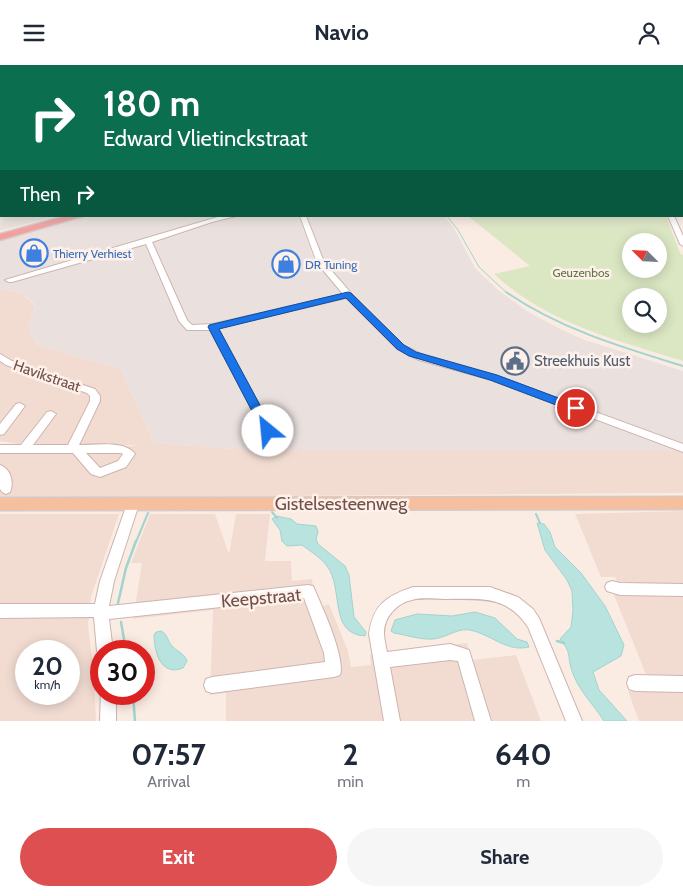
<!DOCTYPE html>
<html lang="en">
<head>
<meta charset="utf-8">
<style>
  body { margin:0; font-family:Cabin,sans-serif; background:#f6f6f7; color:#1f2937; height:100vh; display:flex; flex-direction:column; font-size:19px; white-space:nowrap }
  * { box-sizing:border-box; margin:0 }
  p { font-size:16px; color:#747a83 }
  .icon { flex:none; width:28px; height:28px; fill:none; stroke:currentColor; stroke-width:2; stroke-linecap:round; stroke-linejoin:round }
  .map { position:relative; height:656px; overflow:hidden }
  .details { display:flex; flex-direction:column; background:#fff; flex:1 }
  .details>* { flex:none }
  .top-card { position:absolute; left:0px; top:0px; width:684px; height:152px; box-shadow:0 2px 12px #0003; background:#0b6e4f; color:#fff; overflow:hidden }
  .needle { width:32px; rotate:294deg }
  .fabs { position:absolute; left:622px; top:168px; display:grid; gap:10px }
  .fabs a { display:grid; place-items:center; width:45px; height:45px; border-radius:50%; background:#fff; box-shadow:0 2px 12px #0003; font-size:25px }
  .speed { position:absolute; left:15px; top:575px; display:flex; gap:10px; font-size:25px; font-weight:700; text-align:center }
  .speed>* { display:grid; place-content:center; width:65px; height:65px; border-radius:50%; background:#fff; box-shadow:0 2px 12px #0003; line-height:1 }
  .speed small { font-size:12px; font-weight:400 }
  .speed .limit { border:8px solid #d22; background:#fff; color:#111 }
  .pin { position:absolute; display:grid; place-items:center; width:42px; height:42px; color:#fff; margin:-21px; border:2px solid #fff; border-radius:50%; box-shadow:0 1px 5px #0007 }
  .me { position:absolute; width:55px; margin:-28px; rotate:332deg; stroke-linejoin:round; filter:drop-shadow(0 0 4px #0008) }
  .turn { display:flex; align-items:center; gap:18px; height:105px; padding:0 20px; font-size:22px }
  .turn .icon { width:65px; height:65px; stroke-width:2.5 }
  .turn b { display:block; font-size:35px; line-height:42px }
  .then { display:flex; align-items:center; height:48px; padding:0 20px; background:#0003; gap:10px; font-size:19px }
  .eta { display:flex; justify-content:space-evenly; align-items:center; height:85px; text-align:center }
  .eta b { font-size:30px; font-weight:700; line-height:35px }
  .cta { display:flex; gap:10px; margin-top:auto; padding:10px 20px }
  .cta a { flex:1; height:58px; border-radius:30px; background:#de4f52; color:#fff; font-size:20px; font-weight:700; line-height:58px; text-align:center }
  .cta a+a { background:#f6f6f7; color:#1f2937 }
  header { display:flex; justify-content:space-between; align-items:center; height:65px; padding:0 20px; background:#fff; font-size:22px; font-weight:700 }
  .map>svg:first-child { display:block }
  .residential { fill:#f2dcd2; fill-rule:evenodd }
  .industrial { fill:#eae1de }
  .green { fill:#dbe7c3; fill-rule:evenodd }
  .water { fill:#b9e3df; stroke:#a0d4cf }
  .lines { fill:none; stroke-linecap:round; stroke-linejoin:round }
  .stream-far2 { stroke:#a0d4cf; stroke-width:1 }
  .stream-far1 { stroke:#a0d4cf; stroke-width:2 }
  .stream { stroke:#a0d4cf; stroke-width:2.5 }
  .minor-casing { stroke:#ceb4ae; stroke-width:2 }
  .major-casing { stroke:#d4cac9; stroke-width:3 }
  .highway-casing { stroke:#d4cac9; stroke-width:3 }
  .minor { fill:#fff; fill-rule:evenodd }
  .major { fill:#f6c09f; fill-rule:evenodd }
  .highway { fill:#f29f9d; fill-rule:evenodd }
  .route { fill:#1a73e8; stroke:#114b97 }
  .labels { text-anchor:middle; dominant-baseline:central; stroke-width:5; stroke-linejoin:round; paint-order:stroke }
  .far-shop-label { font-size:12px; fill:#366cbe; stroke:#fef1e9; text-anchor:start }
  .far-park-label { font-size:12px; fill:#5f7743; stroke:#fef1e9 }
  .service-label { font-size:15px; fill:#4e5e75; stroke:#fef1e9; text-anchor:start }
  .street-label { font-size:15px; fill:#714f4b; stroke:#fef1e9 }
  .near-street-label { font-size:18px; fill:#714f4b; stroke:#fef1e9 }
</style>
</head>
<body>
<header><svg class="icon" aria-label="menu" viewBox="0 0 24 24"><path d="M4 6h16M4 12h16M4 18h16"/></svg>Navio<svg class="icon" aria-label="person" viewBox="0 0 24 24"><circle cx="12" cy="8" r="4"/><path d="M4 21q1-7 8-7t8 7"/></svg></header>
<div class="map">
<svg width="683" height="656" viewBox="0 0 683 656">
  <rect width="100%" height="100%" fill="#fbece3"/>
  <path class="residential" d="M0,224l22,4 13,13 -7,21 9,18 84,24 33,74 95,7h425l9,3v40l-683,5v-45h69l69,-8 -108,1 -30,-5z
    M683,446v210h-44l-11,-30 55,1 -36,-15 -33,-82h35l-30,-10 -4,-8h-14l-26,-63z
    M0,449h119l-28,83 -3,29 6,49 2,46h-96zM26,586h43v43h-43z
    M150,449h65l14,40 7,-40h34l-5,47h26l1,20 20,-2 1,8 8,20 8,-3 19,47 3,16 20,-2 -1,-10 97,-12 5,17 44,-5 25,66h-315v-28l-16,2 3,-85 -80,9 9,-56h-11z"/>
  <path class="industrial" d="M1,117v34h56l-57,15z
    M84,151h215l16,47 76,81 14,10 19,8 66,18 184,70h-425l-95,-7 -33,-74 -84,-24 -9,-18 7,-22 -13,-12 -22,-4v-50z
    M307,151h137l10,12 21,40 23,22 29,21 35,19 23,10 98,31v73l-189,-69 -67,-19 -19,-8 -84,-85z"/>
  <path class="green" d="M468,151h198l14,37 3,2v106c-67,-21 -136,-38 -189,-87l36,-8zM631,176h28v28h-28zM659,231v28h-28v-28z"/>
  <path class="water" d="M276,451l15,3 6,5 19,2 2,6 -2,7 2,5 27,22 4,9 5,42 12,15 -1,4c-37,-2 -21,-48 -38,-70 -6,-8 -17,-15 -25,-21l-15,1 -5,-5 -2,-11 -8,-11z
    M537,458l7,1 6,8 5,15 26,26 24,33 19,39 -3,11 -28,16 6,18 28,31h-23c-10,-16 -26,-31 -32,-50 -5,-15 0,-18 -12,-32l11,-12 2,-16 -1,-20 -5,-11 -22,-30z
    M475,547l20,6 22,21 10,3 2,5c-21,5 -35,-10 -55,-16 -16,-5 -24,6 -41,8 -12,1 -27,-4 -39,-6l-3,-2 4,-11 22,-6 35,2z
    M161,566c7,3 6,10 12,16 5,5 11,6 14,14l-4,7c-22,9 -29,-16 -29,-33l2,-3z"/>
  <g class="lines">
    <path class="stream-far2" d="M447,151l11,14 21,37 28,26"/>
    <path class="stream-far1" d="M506,227c54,37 115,55 177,74
      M272,447l5,6
      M536,449l4,9
      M136,477l12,-29"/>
    <path class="stream" d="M118,538l8,-35 10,-27
      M121,557l5,29
      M557,576l7,2
      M133,629l2,27"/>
    <g class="minor-casing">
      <path id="minor" d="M0,105l1,1v4l-1,-1z
        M0,114h1v4h-1z
        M221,151h15l-24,6 -60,20 35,78 5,5 21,-1 130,-30 -26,-31 -17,-47h6l18,46 27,31 52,52 22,11 72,20 186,68v8l-192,-72 -72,-20 -22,-11 -51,-51 -128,30 55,103 -1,3h-8l-1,-3 -53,-101h-23l-8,-9 -33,-77 -134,38h-3l-4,-2z
        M668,151h6l9,20v10l-3,-2z
        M0,289l12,7 83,28 5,7v5l-21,44c16,0 47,-5 56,9l-9,13 -26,10 -9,-3 -18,-21h-73v-8h21l26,-33 4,-1 5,3 -23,31h35l22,-44v-5l-3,-3 -81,-28 -6,-4zM86,388h35l2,1 -5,7 -18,7z
        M20,338l5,3 -21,28 -4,1v-11l16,-20z
        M0,400c11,4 14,17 10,27l-4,2 -4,-2 -2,-3z
        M133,434l4,2 2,3 -25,77 -5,25 199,-21 5,1c8,18 33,72 27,89l-6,2 -122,16 -6,-2 -2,-6 2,-6 6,-2 113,-15 -1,-9 -20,-55 -195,21 4,32h-12v6l-4,-6 -3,-34 -94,1v-14h95l5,-23 27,-77 2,-3z
        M612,516l8,2 63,1v12l-63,-1 -13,-4 -2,-4 2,-4z
        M413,522h77l28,10 15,12 6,9 43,103h-16l-38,-94c-21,-32 -48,-28 -82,-28 -11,0 -24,-2 -34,1 -15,3 -28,17 -28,33 0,6 2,13 3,19l63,-8 19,6 22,71h-16l-17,-60 -8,-1 -60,7 10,54h-16l-15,-87c4,-30 18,-38 44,-47z
        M635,610l48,1v16l-48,-1 -6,-2 -2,-6 2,-6z
        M101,626v3h15v27h-16z"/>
    </g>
    <g class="major-casing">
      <path id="major" d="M683,432v12l-683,1v-12z"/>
    </g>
    <g class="highway-casing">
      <path id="highway" d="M66,151h17l-83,24v-6z"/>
    </g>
    <use href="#minor" class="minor"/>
    <use href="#major" class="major"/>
    <use href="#highway" class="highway"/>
  </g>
  <linearGradient id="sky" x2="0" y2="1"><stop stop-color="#95c7e4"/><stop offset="0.46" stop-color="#fdf6f2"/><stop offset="1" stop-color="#fdf6f2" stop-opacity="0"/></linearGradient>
  <rect width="683" height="169" fill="url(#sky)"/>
  <path class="route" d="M348,227l3,1 53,52 12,7 81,23 83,31 2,2 -6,4 -4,-1 -82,-31 -81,-24 -12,-7 -51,-51 -127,31 55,102 -6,5 -4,-2 -56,-107 1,-2z"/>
  <defs>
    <g id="shop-ring" transform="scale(1.4375)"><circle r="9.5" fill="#fef1e9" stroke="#3f7fe0" stroke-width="1.5"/><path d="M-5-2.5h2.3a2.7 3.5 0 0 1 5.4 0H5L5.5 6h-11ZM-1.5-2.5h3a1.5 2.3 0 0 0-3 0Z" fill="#3f7fe0"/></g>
    <g id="civic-ring" transform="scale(1.4375)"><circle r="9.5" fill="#fef1e9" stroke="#5c6f8a" stroke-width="1.5"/><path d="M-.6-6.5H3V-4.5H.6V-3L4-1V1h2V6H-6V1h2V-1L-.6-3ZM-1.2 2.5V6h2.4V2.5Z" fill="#5c6f8a"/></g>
  </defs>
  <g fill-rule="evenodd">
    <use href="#shop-ring" x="34" y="188"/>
    <use href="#shop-ring" x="286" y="199"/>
    <use href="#civic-ring" x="515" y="296"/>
  </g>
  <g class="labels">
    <g class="far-shop-label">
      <text x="53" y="188">Thierry Verhiest</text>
      <text x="305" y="199">DR Tuning</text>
    </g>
    <g class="far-park-label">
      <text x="581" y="207">Geuzenbos</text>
    </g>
    <g class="service-label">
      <text x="534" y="296">Streekhuis Kust</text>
    </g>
    <g class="street-label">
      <text transform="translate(47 311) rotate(19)">Havikstraat</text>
    </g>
    <g class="near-street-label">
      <text x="341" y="439">Gistelsesteenweg</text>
      <text transform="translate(261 533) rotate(-5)">Keepstraat</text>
    </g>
  </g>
</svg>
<div class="fabs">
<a><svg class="needle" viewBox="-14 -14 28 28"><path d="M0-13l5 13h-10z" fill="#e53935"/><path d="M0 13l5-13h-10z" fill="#747a83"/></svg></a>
<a><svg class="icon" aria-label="search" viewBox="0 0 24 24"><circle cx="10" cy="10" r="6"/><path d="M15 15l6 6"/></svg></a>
</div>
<div class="speed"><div>20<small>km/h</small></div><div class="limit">30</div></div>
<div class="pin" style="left:576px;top:343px;background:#d93025"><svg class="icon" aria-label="arrive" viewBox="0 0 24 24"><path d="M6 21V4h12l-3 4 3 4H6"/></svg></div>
<svg class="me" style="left:268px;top:366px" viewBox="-20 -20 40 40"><circle r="19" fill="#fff"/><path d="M0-13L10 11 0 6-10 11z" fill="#1a73e8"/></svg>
<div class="top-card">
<div class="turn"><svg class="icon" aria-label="right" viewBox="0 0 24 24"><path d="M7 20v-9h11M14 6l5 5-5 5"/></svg><div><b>180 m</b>Edward Vlietinckstraat</div></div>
<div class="then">Then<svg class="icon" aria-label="right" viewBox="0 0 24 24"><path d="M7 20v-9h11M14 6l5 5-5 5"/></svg></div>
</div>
</div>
<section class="details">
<div class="eta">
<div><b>07:57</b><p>Arrival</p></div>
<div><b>2</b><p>min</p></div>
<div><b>640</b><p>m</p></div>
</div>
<div class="cta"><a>Exit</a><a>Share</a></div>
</section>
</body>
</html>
